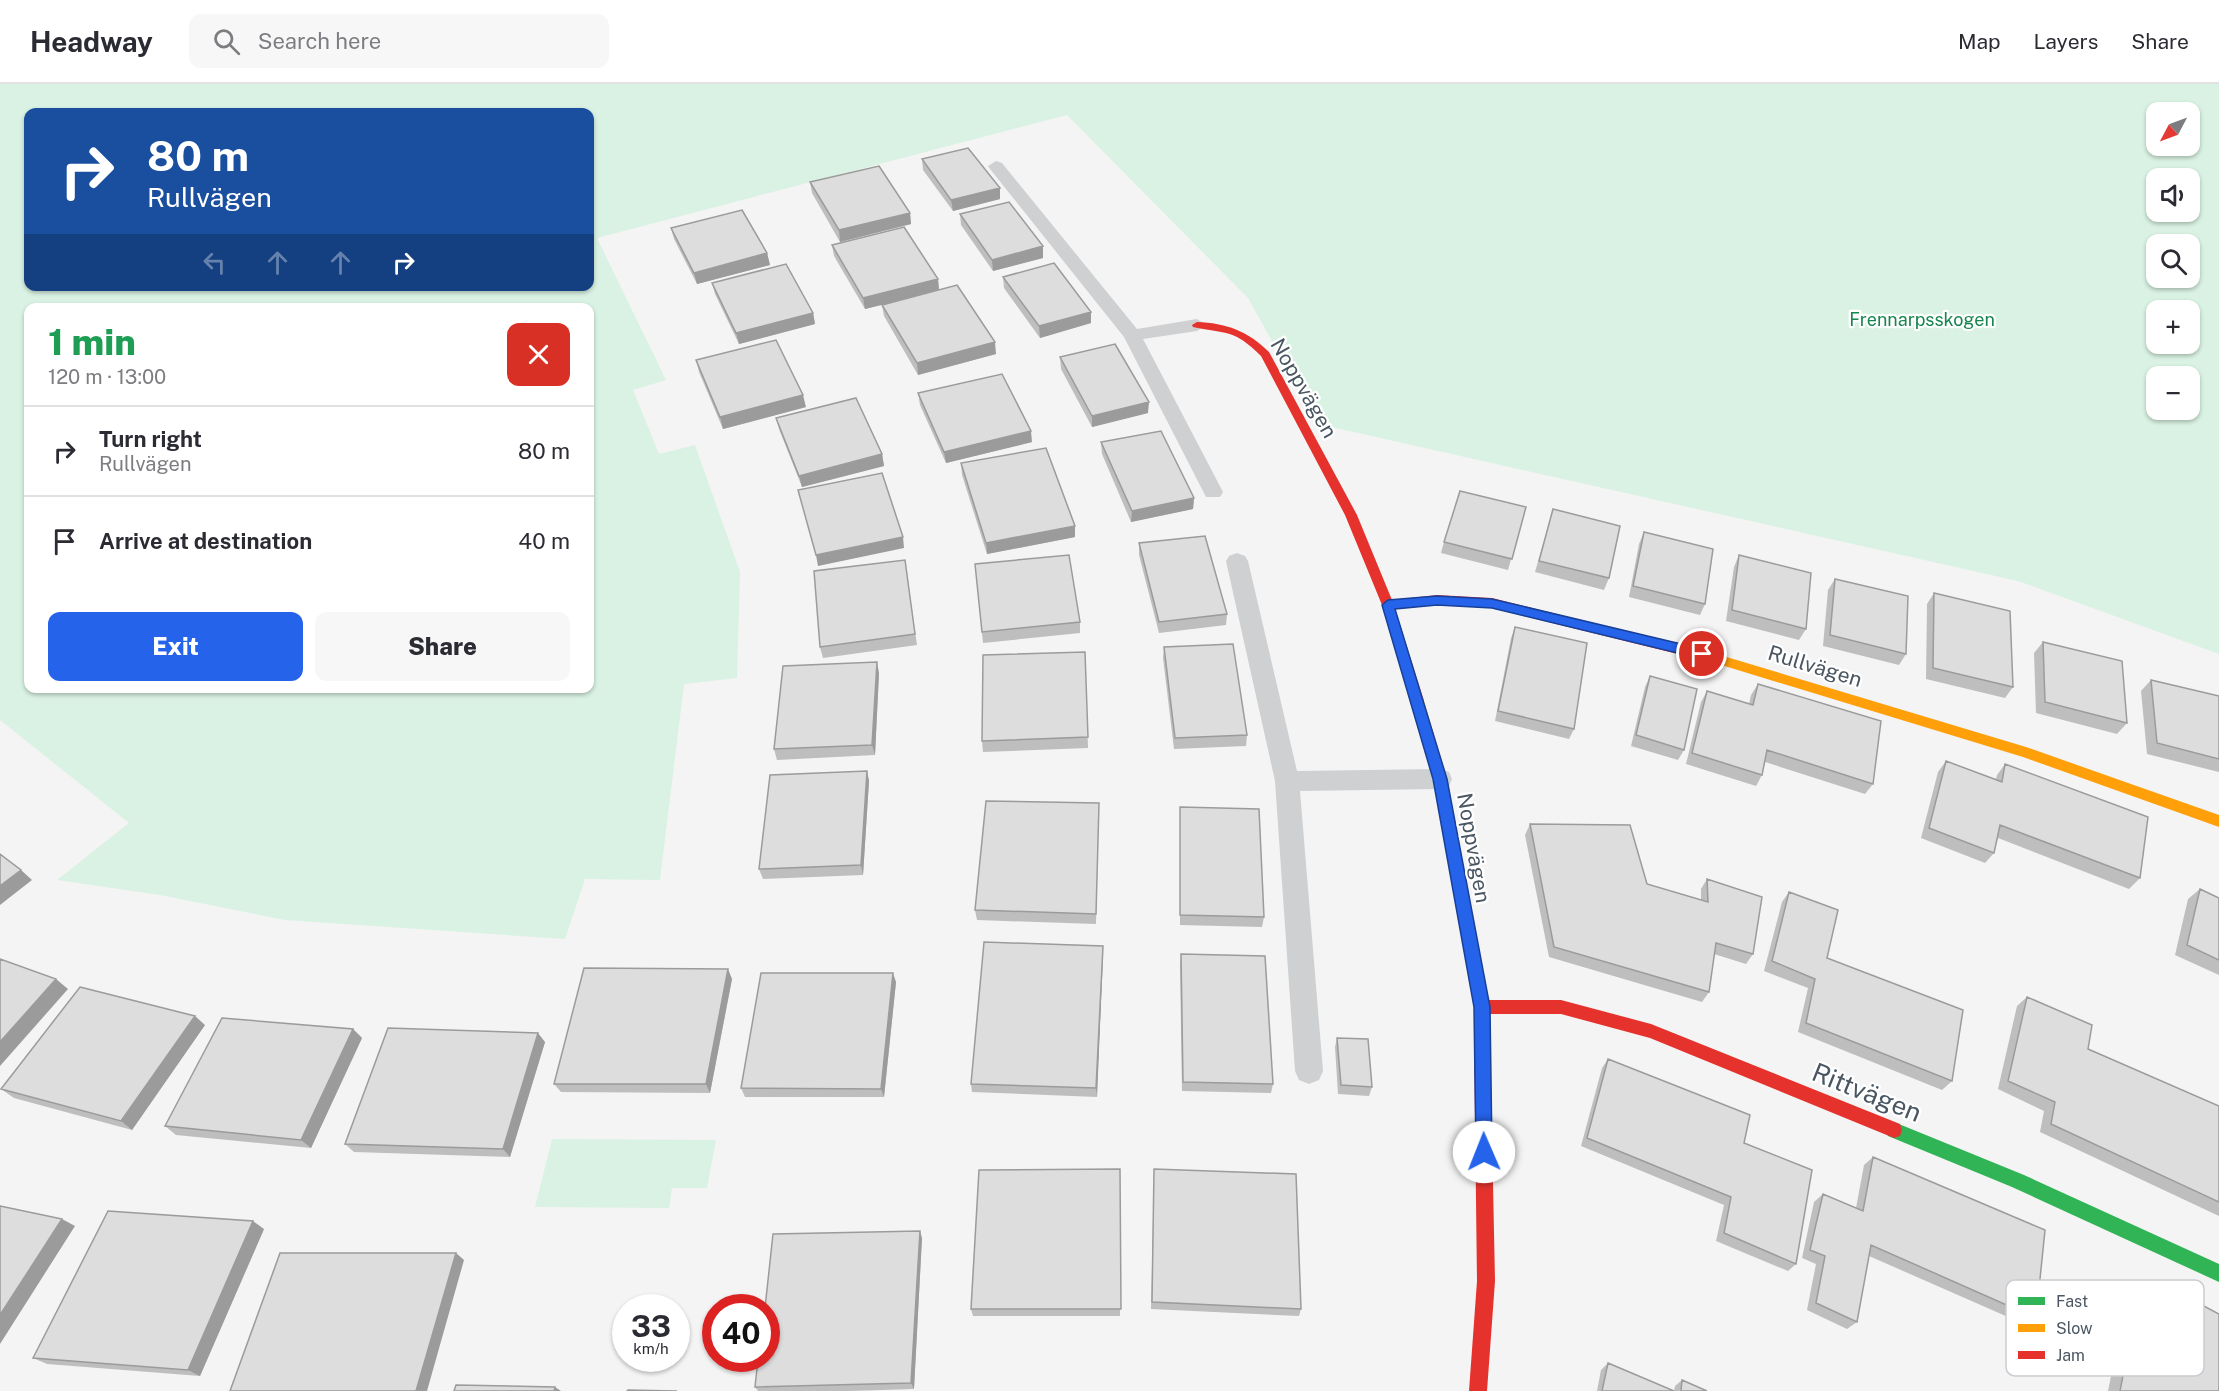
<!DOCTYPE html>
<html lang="en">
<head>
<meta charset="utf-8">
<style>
  body { margin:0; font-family:"Public Sans",sans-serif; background:#f7f7f7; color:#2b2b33; height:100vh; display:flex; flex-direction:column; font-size:22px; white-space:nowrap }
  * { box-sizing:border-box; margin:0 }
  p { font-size:20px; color:#7c7c81 }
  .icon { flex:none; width:33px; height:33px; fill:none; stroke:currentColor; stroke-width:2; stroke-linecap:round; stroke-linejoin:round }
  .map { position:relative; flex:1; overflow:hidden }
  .details { position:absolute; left:24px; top:219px; width:570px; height:390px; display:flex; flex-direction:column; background:#fff; border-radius:12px; box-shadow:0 2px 4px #0004 }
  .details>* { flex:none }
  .hud { position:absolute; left:24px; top:24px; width:570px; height:183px; border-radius:12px; box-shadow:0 2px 4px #0004; background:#1a4fa0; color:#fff; overflow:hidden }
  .needle { width:39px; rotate:229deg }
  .fabs { position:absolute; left:2146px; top:18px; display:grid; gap:12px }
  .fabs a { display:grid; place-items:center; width:54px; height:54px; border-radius:12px; background:#fff; box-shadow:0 2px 4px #0004; font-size:30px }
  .speed { position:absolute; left:612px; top:1210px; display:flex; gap:12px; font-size:30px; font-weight:700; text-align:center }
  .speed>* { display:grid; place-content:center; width:78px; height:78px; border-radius:50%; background:#fff; box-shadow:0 2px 4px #0004; line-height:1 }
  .speed small { font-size:15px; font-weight:400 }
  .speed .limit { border:9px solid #d22; background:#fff; color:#111 }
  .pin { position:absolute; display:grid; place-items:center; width:51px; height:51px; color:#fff; margin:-26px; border:3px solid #fff; border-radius:50%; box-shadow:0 2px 6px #0007 }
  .me { position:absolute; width:66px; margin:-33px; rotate:359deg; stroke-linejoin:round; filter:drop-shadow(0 0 4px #0008) }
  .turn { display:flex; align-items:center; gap:21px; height:126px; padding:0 24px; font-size:27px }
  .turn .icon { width:78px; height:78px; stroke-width:2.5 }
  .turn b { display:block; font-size:42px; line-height:51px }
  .lanes { display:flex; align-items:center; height:57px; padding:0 24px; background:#0003; justify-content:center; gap:30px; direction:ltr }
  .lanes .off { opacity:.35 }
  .round { display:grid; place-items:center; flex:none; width:63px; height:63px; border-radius:12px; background:#f7f7f7 }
  .headline { display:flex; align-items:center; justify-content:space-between; height:102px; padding:0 24px }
  h1 { font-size:36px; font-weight:800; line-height:45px; color:#1e9e55 }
  .primary-button { display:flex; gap:12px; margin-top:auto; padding:12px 24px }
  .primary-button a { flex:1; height:69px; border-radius:12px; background:#2563eb; color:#fff; font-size:24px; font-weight:800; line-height:69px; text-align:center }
  .primary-button a+a { background:#f7f7f7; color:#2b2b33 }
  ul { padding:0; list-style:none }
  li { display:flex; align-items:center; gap:18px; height:90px; padding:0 24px; border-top:2px solid #e1e1e2 }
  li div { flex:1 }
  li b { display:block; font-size:22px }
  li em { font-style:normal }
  header { display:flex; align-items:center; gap:36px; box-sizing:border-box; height:84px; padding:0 30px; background:#fff; border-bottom:2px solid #e1e1e2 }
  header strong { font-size:28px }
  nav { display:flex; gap:33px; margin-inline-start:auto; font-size:21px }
  .search { width:420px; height:54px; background:#f7f7f7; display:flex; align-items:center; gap:15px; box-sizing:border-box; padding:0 21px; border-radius:12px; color:#7c7c81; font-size:22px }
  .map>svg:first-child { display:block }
  .green { fill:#d9f2e3; fill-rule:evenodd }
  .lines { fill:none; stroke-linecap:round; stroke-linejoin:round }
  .lane { fill:#ced0d2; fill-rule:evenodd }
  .fast { fill:#30b455; fill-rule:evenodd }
  .slow { fill:#ff9f0a; fill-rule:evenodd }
  .jam { fill:#e5322d; fill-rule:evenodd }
  .wall { fill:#bebebf }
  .shaded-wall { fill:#9b9b9b }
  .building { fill:#ddddde; stroke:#9b9b9b; stroke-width:1.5 }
  .route { fill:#2563eb; stroke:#184099; stroke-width:1.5 }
  .labels { text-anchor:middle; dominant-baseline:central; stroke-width:4.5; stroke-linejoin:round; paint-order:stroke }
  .far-park-label { font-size:18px; fill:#17864f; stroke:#fff }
  .street-label { font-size:21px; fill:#4a5661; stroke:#fff }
  .near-street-label { font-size:26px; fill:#4a5661; stroke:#fff }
  .key { fill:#fff; stroke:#c9ccd0; stroke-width:1.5 }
  .key-label { font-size:16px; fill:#4a5661 }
</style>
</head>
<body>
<header>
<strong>Headway</strong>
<div class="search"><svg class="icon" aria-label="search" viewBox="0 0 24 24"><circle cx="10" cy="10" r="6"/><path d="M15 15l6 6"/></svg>Search here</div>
<nav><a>Map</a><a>Layers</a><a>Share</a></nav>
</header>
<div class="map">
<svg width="2219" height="1307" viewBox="0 0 2219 1307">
  <rect width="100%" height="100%" fill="#f4f4f4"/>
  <path class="green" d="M0,0h2219v570l-201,-73 -700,-157 -70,-126 -181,-183 -470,123 69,142 -33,10 26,64 36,-9 45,127 -3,106 -53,6 -24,196 -75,-1 -20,60 -280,-19 -125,-25 -103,-15 72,-57 -129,-103zM28,28h562v174h-562zM2157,28h33v34h-33zM2157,94h33v34h-33zM2157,160h33v34h-33zM28,224h562v380h-562zM2157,226h33v34h-33zM2157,292h33v34h-33z
    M552,1055l164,1 -9,48h-35l-3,20 -134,-1z"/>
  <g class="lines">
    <path class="lane" d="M996,77l6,2 135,166 60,-10 9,6 -9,6 -54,8 80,153 -3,5h-14l-82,-160 -134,-168 -2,-3z
      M1237,469l8,3 3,5 49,210 143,-2 9,3 3,7 -3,7 -9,3 -140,2 23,280 -4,9 -10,4 -10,-4 -4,-9 -20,-290 -49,-220 3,-5z"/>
    <path class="fast" d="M1894,1038l130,53 195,89v18l-207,-95 -124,-51 -2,-6 2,-6z"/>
    <path class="slow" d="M1710,568l316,95 193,68v12l-196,-70 -318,-97 -1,-3 1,-3z
      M1417,612l7,5 23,78 43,228v30l-2,5 -6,2 -6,-2 -2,-5v-30l-41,-228 -23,-78z"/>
    <path class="jam" d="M1197,238c29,1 51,9 72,30l88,163 35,85 45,-5 55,3 218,54 5,2 1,3 -1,3 -5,2 -218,-54 -55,-3 -42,4 29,92 -2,4h-10l-30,-100 -37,-90 -84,-159c-27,-27 -34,-22 -68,-29l-1,-2z
      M1482,916h79l90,24 249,100 2,6 -2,6 -6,2 -244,-100 -89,-24h-79l-5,-2 -3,-5 3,-5z
      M1482,946l6,2 2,5 5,244 -8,110h-18l8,-110 -3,-244 2,-5z"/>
  </g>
  <path class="wall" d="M922,75l78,29v11l-47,12 -30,-41z
    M810,98l100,31 1,11 -71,18 -28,-49z
    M960,130l83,44 -50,13 -32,-46z
    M671,144l96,25 3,12 -73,19 -23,-45z
    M832,161l106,34 1,11 57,64 -78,21 -34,-59 -2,-11 -17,4 -31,-53z
    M1003,193l88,35v11l-51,15 -36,-50z
    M712,199l101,30 2,11 -76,20 -24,-50z
    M1060,273l88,56 -56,14 -31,-58z
    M696,276l110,47 -83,22 -24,-57z
    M918,309l114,49 -86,21 -26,-58z
    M776,334l106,36 2,12 -82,21 -23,-58z
    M1101,358l93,56 -1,11 -62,13 -29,-68z
    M961,379l114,74 -88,17 -25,-79z
    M1526,423l-18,63 -67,-17 3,-11z
    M1553,425l56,69 -5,12 -69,-18z
    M1644,448l61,72 -5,11 -71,-18 10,-53z
    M1139,459l88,71 -1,11 -67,8 -20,-78z
    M1739,471l67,74 -7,11 -73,-19 8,-54z
    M905,476l12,85 -94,13 -3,-11z
    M975,480l105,58v11l-97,10z
    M1835,495l71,75 -7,11 -76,-19 5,-56z
    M1934,509l79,94 -8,11 -79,-19 1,-75z
    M1515,543l59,102 -5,10 -74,-18 16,-83z
    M2043,558l84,81 -10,11 -81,-21 -2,-60z
    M1164,563l83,88 -1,11 -72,3 -11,-91z
    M1085,568l3,96 -105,4 -1,-11z
    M879,589l-4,82 -98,5 -3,-11z
    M1650,592l34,74 -6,10 -47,-14 14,-59z
    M2151,596l68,16v76l-72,-18 -6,-63z
    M1758,600l115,100 -8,10 -100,-32 -3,13 -6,11 -70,-22 15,-62 6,-11 42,13 2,-9z
    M1946,677l50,18 1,-4 8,-11 135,114 -11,11 -131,-51 -4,15 -9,10 -64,-25 17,-66z
    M867,687l2,10 -6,94 -100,4 -4,-10z
    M1099,719l-3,121 -119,-4 -2,-10z
    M1180,723l84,110 -2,10 -82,-2z
    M1530,740l117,60 54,16v-11l6,-10 46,75 -7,10 -32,-10 -5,38 -7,10 -153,-45 -24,-122z
    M2200,805l19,9v77l-44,-20 13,-56z
    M1789,808l38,66 125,123 -10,9 -144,-58 10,-44 -44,-17 18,-69z
    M1103,862l-6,151 -125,-5 -1,-8z
    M1181,870l92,130 -2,9 -89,-2 -2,-127z
    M732,895l-22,114 -149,-1 -7,-8z
    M896,898l-12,115h-139l-4,-9z
    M2027,913l61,52 131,57v110l-179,-84 4,-21 -46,-22 19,-83z
    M205,941l-73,105 -118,-32 -13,-9z
    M353,945l9,9 -51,110 -135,-13 -11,-9z
    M1337,954l35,49 -3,9 -31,-2 -3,-47z
    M545,958l-35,115 -156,-5 -9,-8z
    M1608,975l136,84 52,121 -8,7 -72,-30 8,-36 -143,-59 21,-78z
    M1873,1073l163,161 -12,6 -155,-68 -12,66 -10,7 -40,-19 9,-46 -14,-6 12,-56 9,-8 33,14 8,-43z
    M1120,1085v147h-147l-2,-7z
    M1154,1093l147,132 -2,7 -148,-7z
    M264,1145l-64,147 -153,-12 -14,-6z
    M922,1154l-8,151 -63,2h-93l-3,-4z
    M2187,1213l32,94h-111l13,-64 13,-7 33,16 6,-32z
    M1608,1279l66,28h-77l4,-21z
    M1682,1296l25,11h-33l1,-5z"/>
  <path class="shaded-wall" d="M1000,104v11l-47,12 -2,-11z
    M910,129l1,11 -71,18 -1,-12z
    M1043,162v12l-50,13 -1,-11z
    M767,169l3,12 -73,19 -3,-11z
    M938,195l1,11 -74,19 -2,-11z
    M1091,228v11l-51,15 -1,-12z
    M813,229l2,11 -76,20 -3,-11z
    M995,258l1,12 -78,21 -1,-12z
    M803,311l3,12 -83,22 -3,-12z
    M1149,318l-1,11 -56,14v-11z
    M1031,347l1,11 -86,21 -2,-11z
    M882,370l2,12 -82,21 -3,-11z
    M1194,414l-1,11 -62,13 1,-11z
    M1075,442v11l-88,17 -1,-11z
    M903,453l1,11 -86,18 -2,-11z
    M877,578l2,11 -4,82 -3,-10z
    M867,687l2,10 -6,94 -2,-10z
    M21,786l11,10 -32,25v-19z
    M1103,862v10l-6,141 -1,-9z
    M728,885l4,10 -22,114 -4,-9z
    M893,889l3,9 -12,115 -3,-8z
    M56,895l12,10 -68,77v-24z
    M195,932l10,9 -73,105 -11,-9z
    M353,945l9,9 -51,110 -10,-8z
    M538,949l7,9 -35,115 -7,-8z
    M62,1135l13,7 -75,118v-29z
    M253,1137l11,8 -64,147 -12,-6z
    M920,1147l2,7 -8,151 -3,-6z
    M456,1169l8,7 -37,131h-11z
    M555,1303l6,4h-7z"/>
  <path class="building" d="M968,64l32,40 -49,12 -29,-41z
    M879,82l31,47 -71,17 -29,-48z
    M1009,118l34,44 -51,14 -32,-46z
    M742,126l25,43 -73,20 -23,-45z
    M904,143l34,52 -75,19 -31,-53z
    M1054,179l37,49 -52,14 -36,-49z
    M786,180l27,49 -77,20 -24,-50z
    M957,201l38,57 -78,21 -35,-58z
    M776,256l27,55 -83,22 -24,-57z
    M1115,260l34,58 -57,14 -32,-59z
    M1002,290l29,57 -87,21 -26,-59z
    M856,314l26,56 -83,22 -23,-58z
    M1161,347l33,67 -62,13 -31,-69z
    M1046,364l29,78 -89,17 -25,-80z
    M882,389l21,64 -87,18 -18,-65z
    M1460,407l66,16 -14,52 -68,-17z
    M1553,425l67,17 -11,52 -70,-17z
    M1644,448l69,17 -8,55 -72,-18z
    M1205,452l22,78 -68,8 -20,-79z
    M1069,471l11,67 -98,10 -7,-68z
    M1739,471l72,18 -5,56 -74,-19z
    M905,476l10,74 -95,13 -6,-76z
    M1835,495l73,17 -2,58 -76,-19z
    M1934,509l76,18 3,76 -80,-19z
    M1515,543l72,16 -13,86 -76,-18z
    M2043,558l79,19 5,62 -82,-21z
    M1233,560l14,91 -72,3 -11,-91z
    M1085,568l3,85 -106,4 1,-86z
    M877,578l-5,83 -98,4 9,-83z
    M1650,592l47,13 -13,61 -48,-15z
    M2151,596l68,16v63l-62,-16z
    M1758,600l123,37 -8,63 -106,-34 -5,25 -70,-22 15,-62 46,14z
    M1946,677l56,21 3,-18 143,53 -8,61 -140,-53 -6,28 -65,-25z
    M867,687l-6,94 -102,4 11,-94z
    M986,717l113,2 -3,111 -121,-4z
    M1180,723l79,2 5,108 -84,-2z
    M1530,740l100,1 17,59 61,18 -1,-23 55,18 -9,57 -37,-11 -7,49 -155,-45z
    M0,770l21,16 -21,16z
    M2200,805l19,9v62l-32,-15z
    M1789,808l49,18 -11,48 136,52 -11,71 -146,-58 9,-44 -43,-18z
    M984,858l119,4 -7,142 -125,-4z
    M1181,870l84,2 8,128 -90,-2z
    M0,875l56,20 -56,63z
    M584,884l144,1 -22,115h-152z
    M761,889h132l-12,116 -140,-1z
    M80,903l115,29 -74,105 -120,-32z
    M2027,913l65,28 -4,24 131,57v96l-168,-78 4,-22 -47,-21z
    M222,934l131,11 -52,111 -136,-14z
    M388,944l150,5 -35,116 -158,-5z
    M1337,954l31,1 4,48 -31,-2z
    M1608,975l142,56 -6,28 68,27 -16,94 -72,-31 7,-36 -144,-59z
    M1873,1073l172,73 -9,88 -165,-73 -14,77 -41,-19 9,-47 -15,-6 13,-56 40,17z
    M1120,1085l1,140h-150l8,-139z
    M1154,1085l142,5 5,135 -149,-7z
    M0,1122l62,13 -62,96z
    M108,1127l145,10 -65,149 -155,-12z
    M920,1147l-9,152 -156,4 3,-28h8v-51h-1l8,-74z
    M280,1169h176l-40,138h-186z
    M2187,1213l32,17v77h-99l14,-71 45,22z
    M1608,1279l66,28h-72z
    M1682,1296l25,11h-26z
    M456,1301l99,2 -1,4h-100z
    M628,1306l49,1h-50z"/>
  <path class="route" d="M1437,512l55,3 210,50 6,5 -6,5 -210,-51 -55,-3 -42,4 52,170 43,228 2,145 -2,5 -6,3 -6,-3 -2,-5 -2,-145 -41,-228 -51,-174 6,-5z"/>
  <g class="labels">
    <g class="far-park-label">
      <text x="1922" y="235">Frennarpsskogen</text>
    </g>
    <g class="street-label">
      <text transform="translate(1304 304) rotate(60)">Noppvägen</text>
      <text transform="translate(1815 582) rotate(17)">Rullvägen</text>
      <text transform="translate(1474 764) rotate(80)">Noppvägen</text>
    </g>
    <g class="near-street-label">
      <text transform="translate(1867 1008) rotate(22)">Rittvägen</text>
    </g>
  </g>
  <rect x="2006" y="1196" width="198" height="96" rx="9" class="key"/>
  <rect x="2018" y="1213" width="27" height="8" fill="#30b455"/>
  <rect x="2018" y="1240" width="27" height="8" fill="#ff9f0a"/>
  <rect x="2018" y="1267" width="27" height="8" fill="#e5322d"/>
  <g class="key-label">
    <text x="2056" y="1223">Fast</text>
    <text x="2056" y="1250">Slow</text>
    <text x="2056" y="1277">Jam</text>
  </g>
</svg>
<div class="fabs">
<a><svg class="needle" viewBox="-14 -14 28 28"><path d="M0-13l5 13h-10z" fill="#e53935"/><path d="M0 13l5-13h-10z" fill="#7c7c81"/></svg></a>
<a><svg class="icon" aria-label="sound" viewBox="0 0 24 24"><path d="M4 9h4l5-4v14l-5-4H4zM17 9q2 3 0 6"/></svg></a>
<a><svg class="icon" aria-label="search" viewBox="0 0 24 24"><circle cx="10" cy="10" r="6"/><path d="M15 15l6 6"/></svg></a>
<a>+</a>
<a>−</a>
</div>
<div class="speed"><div>33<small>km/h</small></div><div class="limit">40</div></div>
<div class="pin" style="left:1702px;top:570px;background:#d93025"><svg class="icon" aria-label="arrive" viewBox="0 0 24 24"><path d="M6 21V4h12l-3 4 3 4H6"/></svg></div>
<svg class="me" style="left:1484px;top:1068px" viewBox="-20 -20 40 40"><circle r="19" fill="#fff"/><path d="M0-13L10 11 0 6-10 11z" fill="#2563eb"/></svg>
<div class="hud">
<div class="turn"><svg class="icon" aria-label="right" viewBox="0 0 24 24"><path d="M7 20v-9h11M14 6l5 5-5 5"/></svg><div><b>80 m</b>Rullvägen</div></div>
<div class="lanes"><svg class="icon off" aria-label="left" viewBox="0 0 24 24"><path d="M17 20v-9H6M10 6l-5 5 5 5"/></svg><svg class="icon off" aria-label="ahead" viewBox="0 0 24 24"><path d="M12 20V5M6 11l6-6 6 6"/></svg><svg class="icon off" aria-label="ahead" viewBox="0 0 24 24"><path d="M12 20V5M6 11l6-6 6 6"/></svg><svg class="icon" aria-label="right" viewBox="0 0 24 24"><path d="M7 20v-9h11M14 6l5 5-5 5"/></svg></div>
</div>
<section class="details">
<div class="headline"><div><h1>1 min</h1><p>120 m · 13:00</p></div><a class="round" style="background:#d93025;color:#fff"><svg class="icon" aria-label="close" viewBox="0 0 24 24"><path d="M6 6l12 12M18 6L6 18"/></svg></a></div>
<ul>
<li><svg class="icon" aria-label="right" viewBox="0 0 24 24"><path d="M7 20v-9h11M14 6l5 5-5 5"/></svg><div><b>Turn right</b><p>Rullvägen</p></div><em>80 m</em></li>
<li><svg class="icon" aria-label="arrive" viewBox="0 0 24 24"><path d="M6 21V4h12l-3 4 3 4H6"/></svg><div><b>Arrive at destination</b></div><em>40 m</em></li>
</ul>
<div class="primary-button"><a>Exit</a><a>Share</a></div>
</section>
</div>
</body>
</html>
